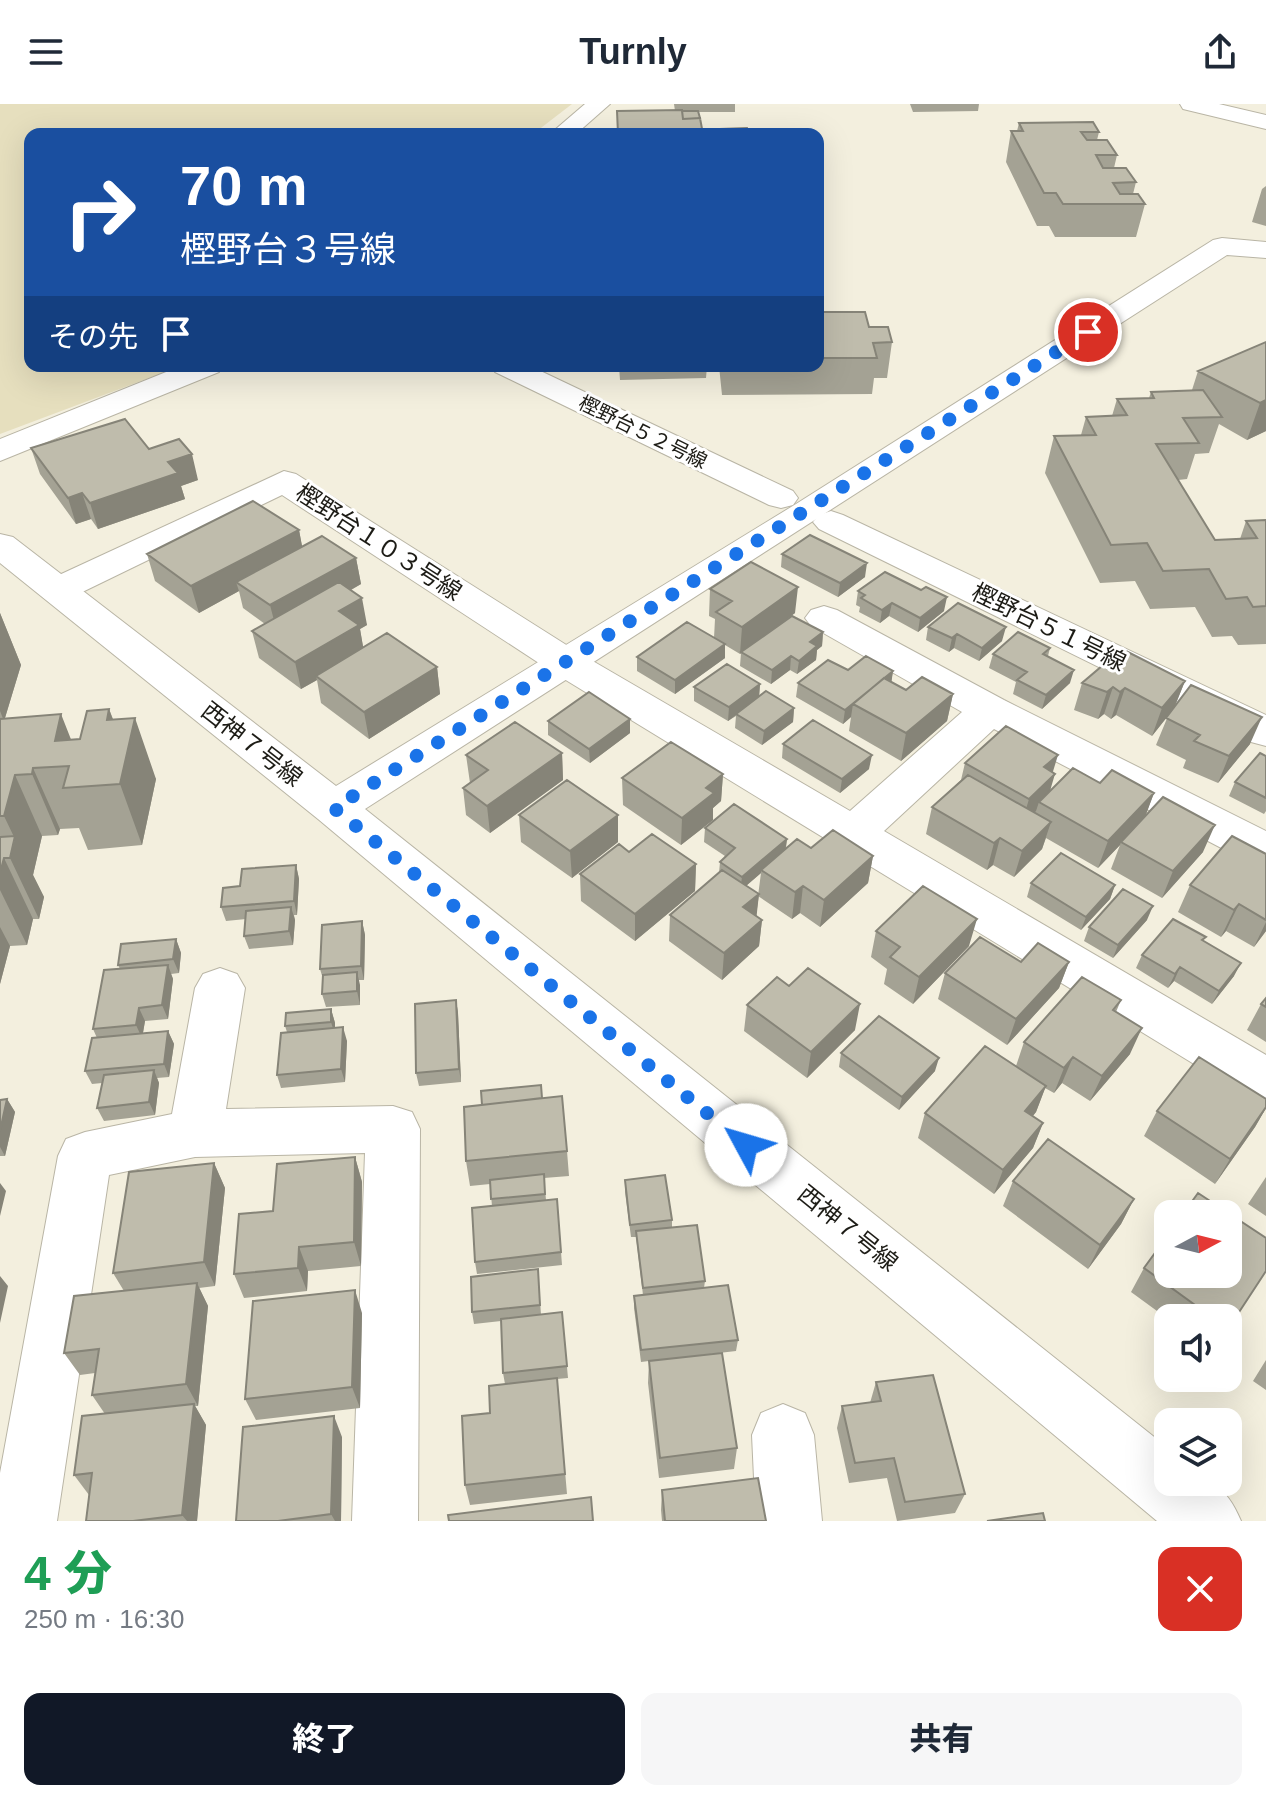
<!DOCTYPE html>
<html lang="ja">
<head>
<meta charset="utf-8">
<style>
  body { margin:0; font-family:Helvetica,"Noto Sans JP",sans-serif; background:#f6f6f7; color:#1f2937; height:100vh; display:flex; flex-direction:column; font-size:30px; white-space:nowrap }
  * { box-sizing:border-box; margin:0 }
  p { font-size:26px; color:#747a83 }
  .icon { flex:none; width:44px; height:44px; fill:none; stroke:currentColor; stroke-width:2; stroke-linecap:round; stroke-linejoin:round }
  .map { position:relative; height:1417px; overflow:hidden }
  .side { display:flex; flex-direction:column; background:#fff; flex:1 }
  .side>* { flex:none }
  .guide { position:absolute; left:24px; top:24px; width:800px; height:244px; border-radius:16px; box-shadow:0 8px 32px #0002; background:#1a4fa0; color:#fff; overflow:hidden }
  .needle { width:52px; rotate:83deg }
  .tools { position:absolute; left:1154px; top:1096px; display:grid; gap:16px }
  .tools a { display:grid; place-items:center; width:88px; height:88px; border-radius:16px; background:#fff; box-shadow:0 8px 32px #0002; font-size:40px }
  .pin { position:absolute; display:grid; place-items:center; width:68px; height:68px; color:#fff; margin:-34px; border:4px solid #fff; border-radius:50%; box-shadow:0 2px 8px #0007 }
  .me { position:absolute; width:88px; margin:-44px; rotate:309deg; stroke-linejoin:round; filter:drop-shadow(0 0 6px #0008) }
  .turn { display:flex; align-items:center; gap:28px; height:168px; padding:0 24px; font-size:36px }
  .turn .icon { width:104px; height:104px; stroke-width:2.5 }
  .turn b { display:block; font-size:56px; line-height:68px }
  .then { display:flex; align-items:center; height:76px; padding:0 24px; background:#0003; gap:16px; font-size:30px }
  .round { display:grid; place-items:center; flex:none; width:84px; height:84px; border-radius:16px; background:#f6f6f7 }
  .summary { display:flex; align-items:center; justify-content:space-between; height:136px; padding:0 24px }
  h1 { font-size:48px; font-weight:800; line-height:60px; color:#1e9e55 }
  .action { display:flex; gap:16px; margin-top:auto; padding:16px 24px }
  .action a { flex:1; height:92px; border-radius:16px; background:#111827; color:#fff; font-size:32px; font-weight:800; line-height:92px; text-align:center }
  .action a+a { background:#f6f6f7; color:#1f2937 }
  header { display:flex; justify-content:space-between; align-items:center; height:104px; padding:0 24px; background:#fff; font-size:36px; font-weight:800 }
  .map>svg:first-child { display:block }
  .green { fill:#e6dfbe }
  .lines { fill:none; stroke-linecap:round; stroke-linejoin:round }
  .street-casing { stroke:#b9b5a5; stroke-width:2 }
  .secondary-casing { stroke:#b9b5a5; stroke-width:2 }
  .street { fill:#fff; fill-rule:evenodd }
  .secondary { fill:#fff; fill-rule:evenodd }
  .wall { fill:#a4a294 }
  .shaded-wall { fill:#868478 }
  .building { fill:#bfbcac; stroke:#868478; stroke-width:2 }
  .route { stroke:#1a73e8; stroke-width:14; stroke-dasharray:0 25.2 }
  .labels { text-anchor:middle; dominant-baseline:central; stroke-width:6; stroke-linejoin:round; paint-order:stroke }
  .far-street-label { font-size:20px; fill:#1d1c16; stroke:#fff }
  .street-label { font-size:24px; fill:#1d1c16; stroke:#fff }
</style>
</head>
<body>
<header><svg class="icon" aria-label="menu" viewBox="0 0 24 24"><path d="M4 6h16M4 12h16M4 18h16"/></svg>Turnly<svg class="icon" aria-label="share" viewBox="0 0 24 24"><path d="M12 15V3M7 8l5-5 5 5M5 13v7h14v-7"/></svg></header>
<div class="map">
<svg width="1266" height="1417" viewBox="0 0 1266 1417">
  <rect width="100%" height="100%" fill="#f3efde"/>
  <path class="green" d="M0,0h572l-39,30h-503v232h151l-181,68z"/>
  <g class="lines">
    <g class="street-casing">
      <path id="street" d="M585,0h25l-34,30h-26z
        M181,262h42l-4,6 -219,89v-22z
        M491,262h39l263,125 5,7 -5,7 -12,3 -12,-3 -274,-133z
        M284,367l12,3 283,179 271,158 112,-99 -151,-86 -6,-8 6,-8 13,-4 13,4 167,90 262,131v37l-16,-5 -256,-134 -110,102 382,224v48l-18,-6 -697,-426 -269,-176 -212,103 -13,3 -13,-3 -6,-8 6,-8z
        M831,407l12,4 423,200v31l-15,-4 -432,-213 -6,-7 6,-7z
        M220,864l17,6 8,14 -19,121 167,-3 19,6 8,17 -2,392h-66l13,-368 -170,4 -86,18 -52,346h-57v-48l58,-317 8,-17 19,-7 87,-18 23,-126 8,-14z
        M783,1300l22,9 9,22 8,86h-66l-4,-86 9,-22z"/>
    </g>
    <g class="secondary-casing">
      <path id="secondary" d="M1180,0h39l47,11v14l-83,-20z
        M1222,134l44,4v16l-39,-3 -862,554 803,639v34c42,0 55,-3 73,39h-84l-839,-702 -318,-256v-29l13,3 323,249 460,-282 417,-264z"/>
    </g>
    <use href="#street" class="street"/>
    <use href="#secondary" class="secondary"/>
  </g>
  <path class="wall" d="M674,0h61v8h-37l5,22h-86v-23h58z
    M910,0h69l-1,7 -65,1z
    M1019,19l80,9 -2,8 20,15 -3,13 22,14 -3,12 12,10 -9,33h-81l-6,-11h-12l-31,-64 5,-31h6z
    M1266,82v40l-14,-4 10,-33z
    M818,208l51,15 23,15 -5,36h-13l-2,16 -150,1 -3,-29h99z
    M1266,238v89l-19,9 -28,-16 -10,29 -14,1 -8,25 -9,1 37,60 25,-1 6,-18 20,-1v124l-28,1 -6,-9 -20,1 -17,-30 -45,2 -15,-28 -35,2 -55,-110 9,-37 27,-1 5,-18 26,-1 5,-17 32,-1 2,-6 41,-2 6,-19z
    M619,262h88l-1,12 -86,2z
    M31,344l118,1 49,31 -17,6 4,13 -87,30 -7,-10 -15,5 -36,-50z
    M299,426l3,17 54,11 5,26 -10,6 16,35 -7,4 3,18 74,20 3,27 -71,45 -48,-36 -4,-23 -16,9 -42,-31 -7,-27 13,-7 -22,-16 -4,-17 -40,22 -44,-32 -8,-27z
    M782,450l83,23 -27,20 -57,-30z
    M710,485l85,24 -31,23 59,-4 -1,14 -5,4 -1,10 -19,14 -7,-4 -19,14 -31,-18 1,-13 -1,1 -15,-9v13l-50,36 -38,-23v-14l77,-19 1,-19 -6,-3z
    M858,487l86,20 -26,21 -29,-16 -9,7 -21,-11 1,-5 -4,-2z
    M0,509l21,52 -16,53 66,21h9l29,-30 4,10 43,60 -14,66 -54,5 -9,-22 -19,1 -2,6 -16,1 -9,39 11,22 -5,22h-6l-6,26 -17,1 -10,38z
    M928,523l74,14 -23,20 -25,-13 -5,4 -23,-12z
    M1050,544l-2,8 22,27 -28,26 -29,-15 3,-12 -27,-14 4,-14z
    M848,566l45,1 -2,11 15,8 47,4 -6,27 -46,40 -52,-30 2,-14 -8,7 -47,-27 2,-14z
    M1185,577l-10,25 75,38 -32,39 -35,-15 3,-8 -30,-15 12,-29 -16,20 -36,-21 -5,4 -7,-5 -6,5 -24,-9 8,-27z
    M760,580l-1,12 35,12 -1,14 -31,23 -27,-17 1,-12 -8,5 -34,-20v-14z
    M630,615v14l-40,30 -42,-28v-14z
    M783,640l86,25 -29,24 -58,-35z
    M562,649l1,27 -73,53 -24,-18 -3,-27 7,-5 -4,-28z
    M1266,652v55l-2,3 -35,-18 6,-14z
    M965,659l88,9 -3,19 50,-8 54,10 -9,23 58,36 -41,46 -51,-29 9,-24 -22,23 -52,-30 -4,11 -28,28 -21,-12 -6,5 -61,-36 6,-27 29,-27z
    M723,670l-2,27 -8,7v12l-32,25 -58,-40 -1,-27z
    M519,711l99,27 -46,36 -51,-36z
    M705,724l82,11 -1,9h25l62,8 -5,27 -48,44 -20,-14 -8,6 -34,-23 3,-23 -15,13 13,8 -3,22 6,4 -3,26 -37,34 -53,-39 1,-26 49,-42 1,-11 5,-6 -21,-14z
    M629,748l67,12 -1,27 -60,50 -54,-40 -1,-27z
    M1266,750v77l-12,16 -28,-16 -5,6 -43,-25 12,-27z
    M296,761l3,14 -2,36h-3l1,5 -2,25 -44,4 -5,-13 2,-17 -20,2 -5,-14 19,-21z
    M1031,779l84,2 -5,14 -29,31 -54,-33z
    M1147,816l-34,38 -29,-17 5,-14z
    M362,817l3,14 -1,45h-5l1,25 -34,2 -4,-13 1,-15 -3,-10z
    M876,827l93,15 -56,58 -29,-20 3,-15 -16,-12z
    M176,835l5,14 -2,20 -8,1 2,5 -5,40 -23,2 -2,12 25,-2 6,13 -5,33 -12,1 2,5 -4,32 -51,6 -7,-13 5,-25 -10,1 -7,-13 12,-33 -4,-9 27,-60 -2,-4z
    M1204,837l30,35 -22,28 -38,-23 -6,7 -32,-20 6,-13z
    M1069,858l-10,26 -52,57 -69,-46 7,-26z
    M1266,894v44l-19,-12 14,-26z
    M456,896l2,13 3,69 -42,4 -3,-13z
    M1121,896l-5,12 14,42 -40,47 -28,-18 -8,10 -9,-5 -9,24 -3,4 10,7 -10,25 -39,46 -76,-56 7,-25 91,-47 8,-24z
    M747,901l108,25 -48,48 -63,-47z
    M331,905l4,14v5l12,13 -2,41 -64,6 -4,-13 10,-43 -2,-6z
    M841,949l94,18 -36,39 -60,-43z
    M542,994l25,53 2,25 -25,2 2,22 11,-1 5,66 -85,9 -2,-12 17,-56 -2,-22 -20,2 -4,-25z
    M7,995l8,13 -10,44h-5v-56z
    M1266,1004l-11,19 -40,57 -71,-48 13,-25z
    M355,1053l7,25 -1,84 -53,5 -1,20 -63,7 -10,-24 39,-63z
    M214,1059l11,25 -10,98 -16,2 9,18 -10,100h-3l11,19 -9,96h-111l3,-26 -15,-20 31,-61 -13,-19 3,-22 -15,2 -16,-22 60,-62 -11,-18z
    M1266,1073v39l-18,-12z
    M625,1076l47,40v7l33,54 -1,7 34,52 -2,11 -60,7 61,90 -3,21 -75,9 -11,-95 1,-22 -8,1 -7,-54v-12l9,-1 -7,-58h-5l-6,-45z
    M1013,1077l121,18 -13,25 -33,45 -85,-63z
    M1144,1164l84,50 -60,1 -37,-27z
    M538,1165l3,46 21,-3 6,66 -11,1 10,115 -97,11 -5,-20 25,-72 15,-29 -2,-11 -2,-52 -27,3 -2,-12z
    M362,1209l-2,95 -104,12 -11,-21z
    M1266,1256v30l-13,-9z
    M876,1278l89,112 -10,19 -58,8 -10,-43 -38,5 -12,-55 5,-22 28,-3z
    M342,1333l-1,84h-105z
    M662,1386l104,31h-104l-1,-11z"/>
  <path class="shaded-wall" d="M1266,296v31l-19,9 13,-37z
    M192,350l6,26 -17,6 4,13 -87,30 -8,-26 78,-41z
    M82,389l9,26 -15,5 -8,-26z
    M299,426l5,26 -68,26 3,9 -40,22 -8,-27z
    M356,454l5,26 -84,48 -7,-27z
    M867,459l-2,14 -27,20 2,-14z
    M798,483l-3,26 -55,41 2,-27z
    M947,493l-3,14 -26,21 2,-14z
    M362,494l5,27 -7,4 4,23 -48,24 1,4 -16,9 -6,-27 44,-51z
    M892,499l-3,13 -9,7 2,-13z
    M0,509l21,52 -17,56 -4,-10z
    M1006,523l-4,14 -23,20 3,-13z
    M823,528l-1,14 -5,4 -1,10 -19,14 2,-13 11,-19z
    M957,530l-3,14 -5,4 3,-14z
    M725,540v14l-50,36v-14z
    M791,552l-1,14 -19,14 1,-14z
    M437,563l3,27 -71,45 -5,-27z
    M1074,566l-4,13 -28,26 4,-14z
    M893,567l-2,14 -38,19z
    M1185,577l-11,27 -22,28 10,-28z
    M760,580l-1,14 -31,23 1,-14z
    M1113,583l-9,27 -6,5 9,-27z
    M1125,584l-9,27 -5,4 9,-27z
    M953,590l-6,27 -46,40 5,-28z
    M853,600l-2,13 -8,7 2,-14z
    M794,604l-1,14 -31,23 2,-14z
    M109,605l17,47 9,-38 21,61 -14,66 -22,-61 -13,-64z
    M61,610l24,61 -16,-9 -14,-25z
    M1262,613l-12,27 -32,39 11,-27z
    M630,615v14l-40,30 -1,-14z
    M562,649l1,27 -73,53 -3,-27z
    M872,651l-3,14 -29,24 2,-14z
    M1058,651l-7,23 4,-4 -8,27 -8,1 -3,9 -15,15 8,-27 15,-32z
    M33,664l27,61 -2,6 -26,-61z
    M723,670l-2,27 -8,7v12l-32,25 1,-27 24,-30z
    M15,671l27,61 -9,39 11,22 -5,22 -29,-61 5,-19 -11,-23z
    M1154,689l-10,27 -23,22 -1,3 -22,23 10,-27z
    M618,711v27l-46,36 -2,-27z
    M1051,718l-9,27 -28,28 8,-26z
    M1215,721l-12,27 -41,46 11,-27z
    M1000,734l-7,27 -6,5 7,-27z
    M0,735l4,19 29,61 -6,26 -27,-55z
    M787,735l-2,13 -24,18v3l-21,18 2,-14z
    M873,752l-5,27 -48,44 4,-27z
    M696,760l-1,27 -60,50v-27z
    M296,761l3,14 -2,36 -3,-14z
    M1115,781l-5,14 -29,31 5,-13z
    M803,782l-3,27 -8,6 3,-27z
    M759,790l-3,27 -13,-14z
    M1239,800l-13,27 -5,6 13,-27z
    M1153,802l-6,14 -34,38 5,-13z
    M291,803l4,13 -2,25 -4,-14z
    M977,815l-8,27 -56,58 6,-27z
    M762,816l-3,26 -37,34 2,-27z
    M362,817l3,14 -1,45 -3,-14z
    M1266,818v9l-12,16z
    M0,823l10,19 -10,38z
    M176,835l5,14 -2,20 -6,-14z
    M1069,858l-10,26 -52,57 9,-26z
    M1241,859l-7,13 -22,28 7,-13z
    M168,861l5,14 -5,40 -6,-14z
    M1180,863l-6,14 -6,7 7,-14z
    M357,868l3,13v20l-3,-14z
    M456,896l2,13 3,69 -2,-13z
    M860,900l-5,26 -48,48 4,-26z
    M139,904l6,13 -3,17 -6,-13z
    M331,905l4,14v12l-4,-13z
    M343,923l4,14 -2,41 -4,-13z
    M1142,924l-12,26 -40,47 12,-25z
    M168,927l6,13 -5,33 -5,-13z
    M1073,953l-11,26 -8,10 10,-25z
    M939,954l-4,13 -36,39 3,-13z
    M154,966l5,13 -4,32 -6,-13z
    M1046,982l-10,26 -20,24 9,-25z
    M7,995l8,13 -10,44 -5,-9v-16z
    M1266,1004l-11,19 -40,57 15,-25z
    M1043,1019l-10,25 -39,46 9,-24z
    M355,1053l7,25 -1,84 -7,-24z
    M214,1059l11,25 -10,98 -11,-24z
    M0,1079l6,8 -6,25z
    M1134,1095l-13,25 -33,45 12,-24z
    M299,1143l9,24 -1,20 -9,-23z
    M0,1172l8,10 -8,37z
    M197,1179l11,23 -10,100 -12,-22z
    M355,1186l7,23 -2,95 -8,-21z
    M194,1300l12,21 -9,96h-10l-5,-6z
    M334,1312l8,21 -1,84h-6l-4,-7z"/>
  <path class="building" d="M682,6l1,9 17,-1 3,16h-85l-1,-23z
    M682,7h16l2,7 -17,1z
    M1093,18l6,10h-18l6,8h20l10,15h-21l7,13h23l10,14 -23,1 7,11h18l7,10h-82l-7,-11h-12l-33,-62h12l-4,-8z
    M747,24l2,6h-26l-2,-5z
    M818,208h47l4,15h19l4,15 -19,1 4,15h-59z
    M1266,238v58l-6,3 -62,-32z
    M1203,286l19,27 -39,1 16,25 -43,1 59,96 42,-2 -11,-17 20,-1v86l-13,1 -6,-10 -21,2 -17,-30 -46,2 -16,-28 -36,2 -57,-109 42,-1 -10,-18 41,-2 -10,-16 37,-1 -3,-6z
    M125,315l24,30 30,-10 13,15 -24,8 10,11 -88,30 -8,-10 -14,5 -37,-50z
    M253,397l46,29 -108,56 -44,-32z
    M810,431l57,28 -27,20 -58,-29z
    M322,432l34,22 -86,47 -34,-23z
    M751,458l47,25 -56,40 -26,-15 16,-11 -22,-12z
    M885,468l36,18 5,-3 21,10 -27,21 -28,-15 -10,7 -21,-12 4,-3 -7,-4z
    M339,478l23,16 -23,13 20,14 -64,37 -43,-31z
    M958,499l48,24 -24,21 -25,-14 -5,4 -24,-11z
    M792,512l31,16 -13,10 7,4 -18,15 -8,-5 -19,14 -31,-18z
    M687,518l38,22 -50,36 -38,-23z
    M1018,528l32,16 -7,6 31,16 -28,25 -29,-15 10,-8 -34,-18z
    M387,529l50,34 -73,45 -48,-36z
    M1122,545l63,32 -23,27 -37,-20 -5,4 -7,-5 -6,5 -25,-9z
    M866,552l27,15 -48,39 -47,-27 30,-23 20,10z
    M727,560l33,20 -31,23 -35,-20z
    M922,573l31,17 -47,39 -53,-29 31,-26 22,12z
    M1191,581l71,32 -33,39 -35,-15 6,-6 -34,-17z
    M766,587l28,17 -30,23 -28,-17z
    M589,588l41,27 -41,30 -41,-28z
    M109,605l-2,11 28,-2 -15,66 -57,4 6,-22 -36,2 -1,6 -17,1 -11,41h-4v-97l61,-5 -6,27 25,-2 7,-28z
    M813,616l59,35 -30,24 -59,-35z
    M515,618l47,31 -75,53 -24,-18 25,-18 -22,-15z
    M1006,622l52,29 -14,12 11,7 -26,25 -64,-36z
    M671,638l52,32 -17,14 8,5 -32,25 -60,-40z
    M1260,649l6,3v42l-31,-16z
    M1073,664l27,15 12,-13 42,23 -46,48 -69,-39z
    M968,671l83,47 -29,29 -22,-13 -6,5 -62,-36z
    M567,676l51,35 -48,36 -51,-36z
    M1163,693l52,28 -42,46 -52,-29z
    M734,700l53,35 -45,38 -22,-15 15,-14 -30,-20z
    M833,726l40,26 -49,44 -21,-14 -8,6 -34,-22 36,-31 14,9z
    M652,730l44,30 -61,50 -55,-40 39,-30 10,8z
    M15,732l-5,22h-6l-4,15v-36z
    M1232,732l34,18v66l-27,-16 -5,6 -44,-25z
    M1061,749l54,32 -29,32 -55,-34z
    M296,761l-2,36 -73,6 2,-19 17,-2 2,-17z
    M722,766l37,24 -16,13 19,13 -38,33 -54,-38z
    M923,782l54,33 -58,58 -29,-20 10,-10 -24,-16z
    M1123,785l30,17 -35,39 -29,-18z
    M291,803l-2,24 -45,5 2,-25z
    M1173,815l33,18 -4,3 39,23 -22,28 -39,-24 -5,7 -33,-19z
    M362,817l-1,45 -41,3 2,-44z
    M980,833l41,25 17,-19 31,19 -53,57 -71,-46z
    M176,835l-3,20 -55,6 3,-21z
    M168,861l-6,40 -23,3 -3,17 -43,4 11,-59z
    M808,864l52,36 -49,48 -64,-47 30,-28 12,9z
    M357,868v19l-35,3 1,-19z
    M1082,873l39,23 -8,10 29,18 -40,48 -29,-19 -9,11 -40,-26z
    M1266,894v9l-5,-3z
    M456,896l3,69 -43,4 -1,-69z
    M331,905v13l-46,4 1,-13z
    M879,912l60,42 -37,39 -61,-44z
    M343,923l-2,42 -64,6 4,-42z
    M168,927l-4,33 -79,7 7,-33z
    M985,942l61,40 -21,25 18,12 -40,47 -78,-57z
    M1199,953l67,42v8l-36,52 -73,-48z
    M154,966l-5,32 -52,6 7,-33z
    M541,981l1,13 -60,7 -1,-14z
    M562,992l5,55 -101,10 -2,-54z
    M7,995l-7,32v-31z
    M1048,1035l86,60 -34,46 -87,-64z
    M355,1053l-1,85 -55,5 -1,21 -64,6 5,-60 34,-3 4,-47z
    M214,1059l-10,99 -91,11 16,-101z
    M544,1070l1,20 -54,5 -1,-19z
    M665,1071l7,45 -42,5 -5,-45z
    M1198,1089l68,45v33l-38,58v-11h-15l-69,-50 24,-33v39h60v-60h-45z
    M557,1095l4,53 -86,10 -3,-54z
    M697,1121l8,56 -62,7 -7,-57z
    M538,1165l2,36 -68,7 -1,-35z
    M197,1179l-11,101 -94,11 7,-46 -35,4 10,-57z
    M728,1181l10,55 -97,10 -7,-54z
    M355,1186l-3,97 -107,12 8,-98z
    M562,1208l5,54 -64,7 -2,-54z
    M722,1249l15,95 -77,10 -11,-97z
    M933,1271l32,119 -60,8 -11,-44 -39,5 -13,-57 39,-5 -5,-19z
    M557,1274l8,96 -100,11 -3,-69 28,-3 -1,-27z
    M194,1300l-12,111 -49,6h-47l6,-48 -18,2 8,-59z
    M334,1312l-3,98 -53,7h-42l7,-94z
    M758,1374l8,43h-101l-3,-31z
    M591,1393l2,24h-144l-1,-6z
    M1043,1409l2,8h-58z"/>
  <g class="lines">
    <path class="route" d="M746,1041l-412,-337 754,-476"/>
  </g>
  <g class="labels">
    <g class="far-street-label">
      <text transform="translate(643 328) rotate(26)">樫野台５２号線</text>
    </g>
    <g class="street-label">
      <text transform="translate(379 438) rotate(33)">樫野台１０３号線</text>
      <text transform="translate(1049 523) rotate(26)">樫野台５１号線</text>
      <text transform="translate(252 640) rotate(38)">西神７号線</text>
      <text transform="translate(848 1124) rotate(39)">西神７号線</text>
    </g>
  </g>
</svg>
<div class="tools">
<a><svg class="needle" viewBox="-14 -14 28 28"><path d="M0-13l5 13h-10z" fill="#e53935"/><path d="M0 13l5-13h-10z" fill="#747a83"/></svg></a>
<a><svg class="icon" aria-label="sound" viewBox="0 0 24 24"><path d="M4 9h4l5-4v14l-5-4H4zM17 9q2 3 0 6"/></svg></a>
<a><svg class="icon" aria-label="layers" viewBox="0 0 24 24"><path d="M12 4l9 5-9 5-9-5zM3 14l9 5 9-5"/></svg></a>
</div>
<div class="pin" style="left:1088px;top:228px;background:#d93025"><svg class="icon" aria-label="arrive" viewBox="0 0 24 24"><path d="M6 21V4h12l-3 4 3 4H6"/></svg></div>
<svg class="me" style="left:746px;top:1041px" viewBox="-20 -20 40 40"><circle r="19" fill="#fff"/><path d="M0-13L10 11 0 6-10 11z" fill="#1a73e8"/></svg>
<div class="guide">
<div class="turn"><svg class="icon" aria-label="right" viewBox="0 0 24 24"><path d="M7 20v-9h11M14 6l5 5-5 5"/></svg><div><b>70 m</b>樫野台３号線</div></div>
<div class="then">その先<svg class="icon" aria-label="arrive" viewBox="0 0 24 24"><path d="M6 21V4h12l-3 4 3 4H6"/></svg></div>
</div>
</div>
<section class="side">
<div class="summary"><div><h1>4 分</h1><p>250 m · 16:30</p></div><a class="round" style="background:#d93025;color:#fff"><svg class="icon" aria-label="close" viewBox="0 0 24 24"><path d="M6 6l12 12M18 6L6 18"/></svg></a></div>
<div class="action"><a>終了</a><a>共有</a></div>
</section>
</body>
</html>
